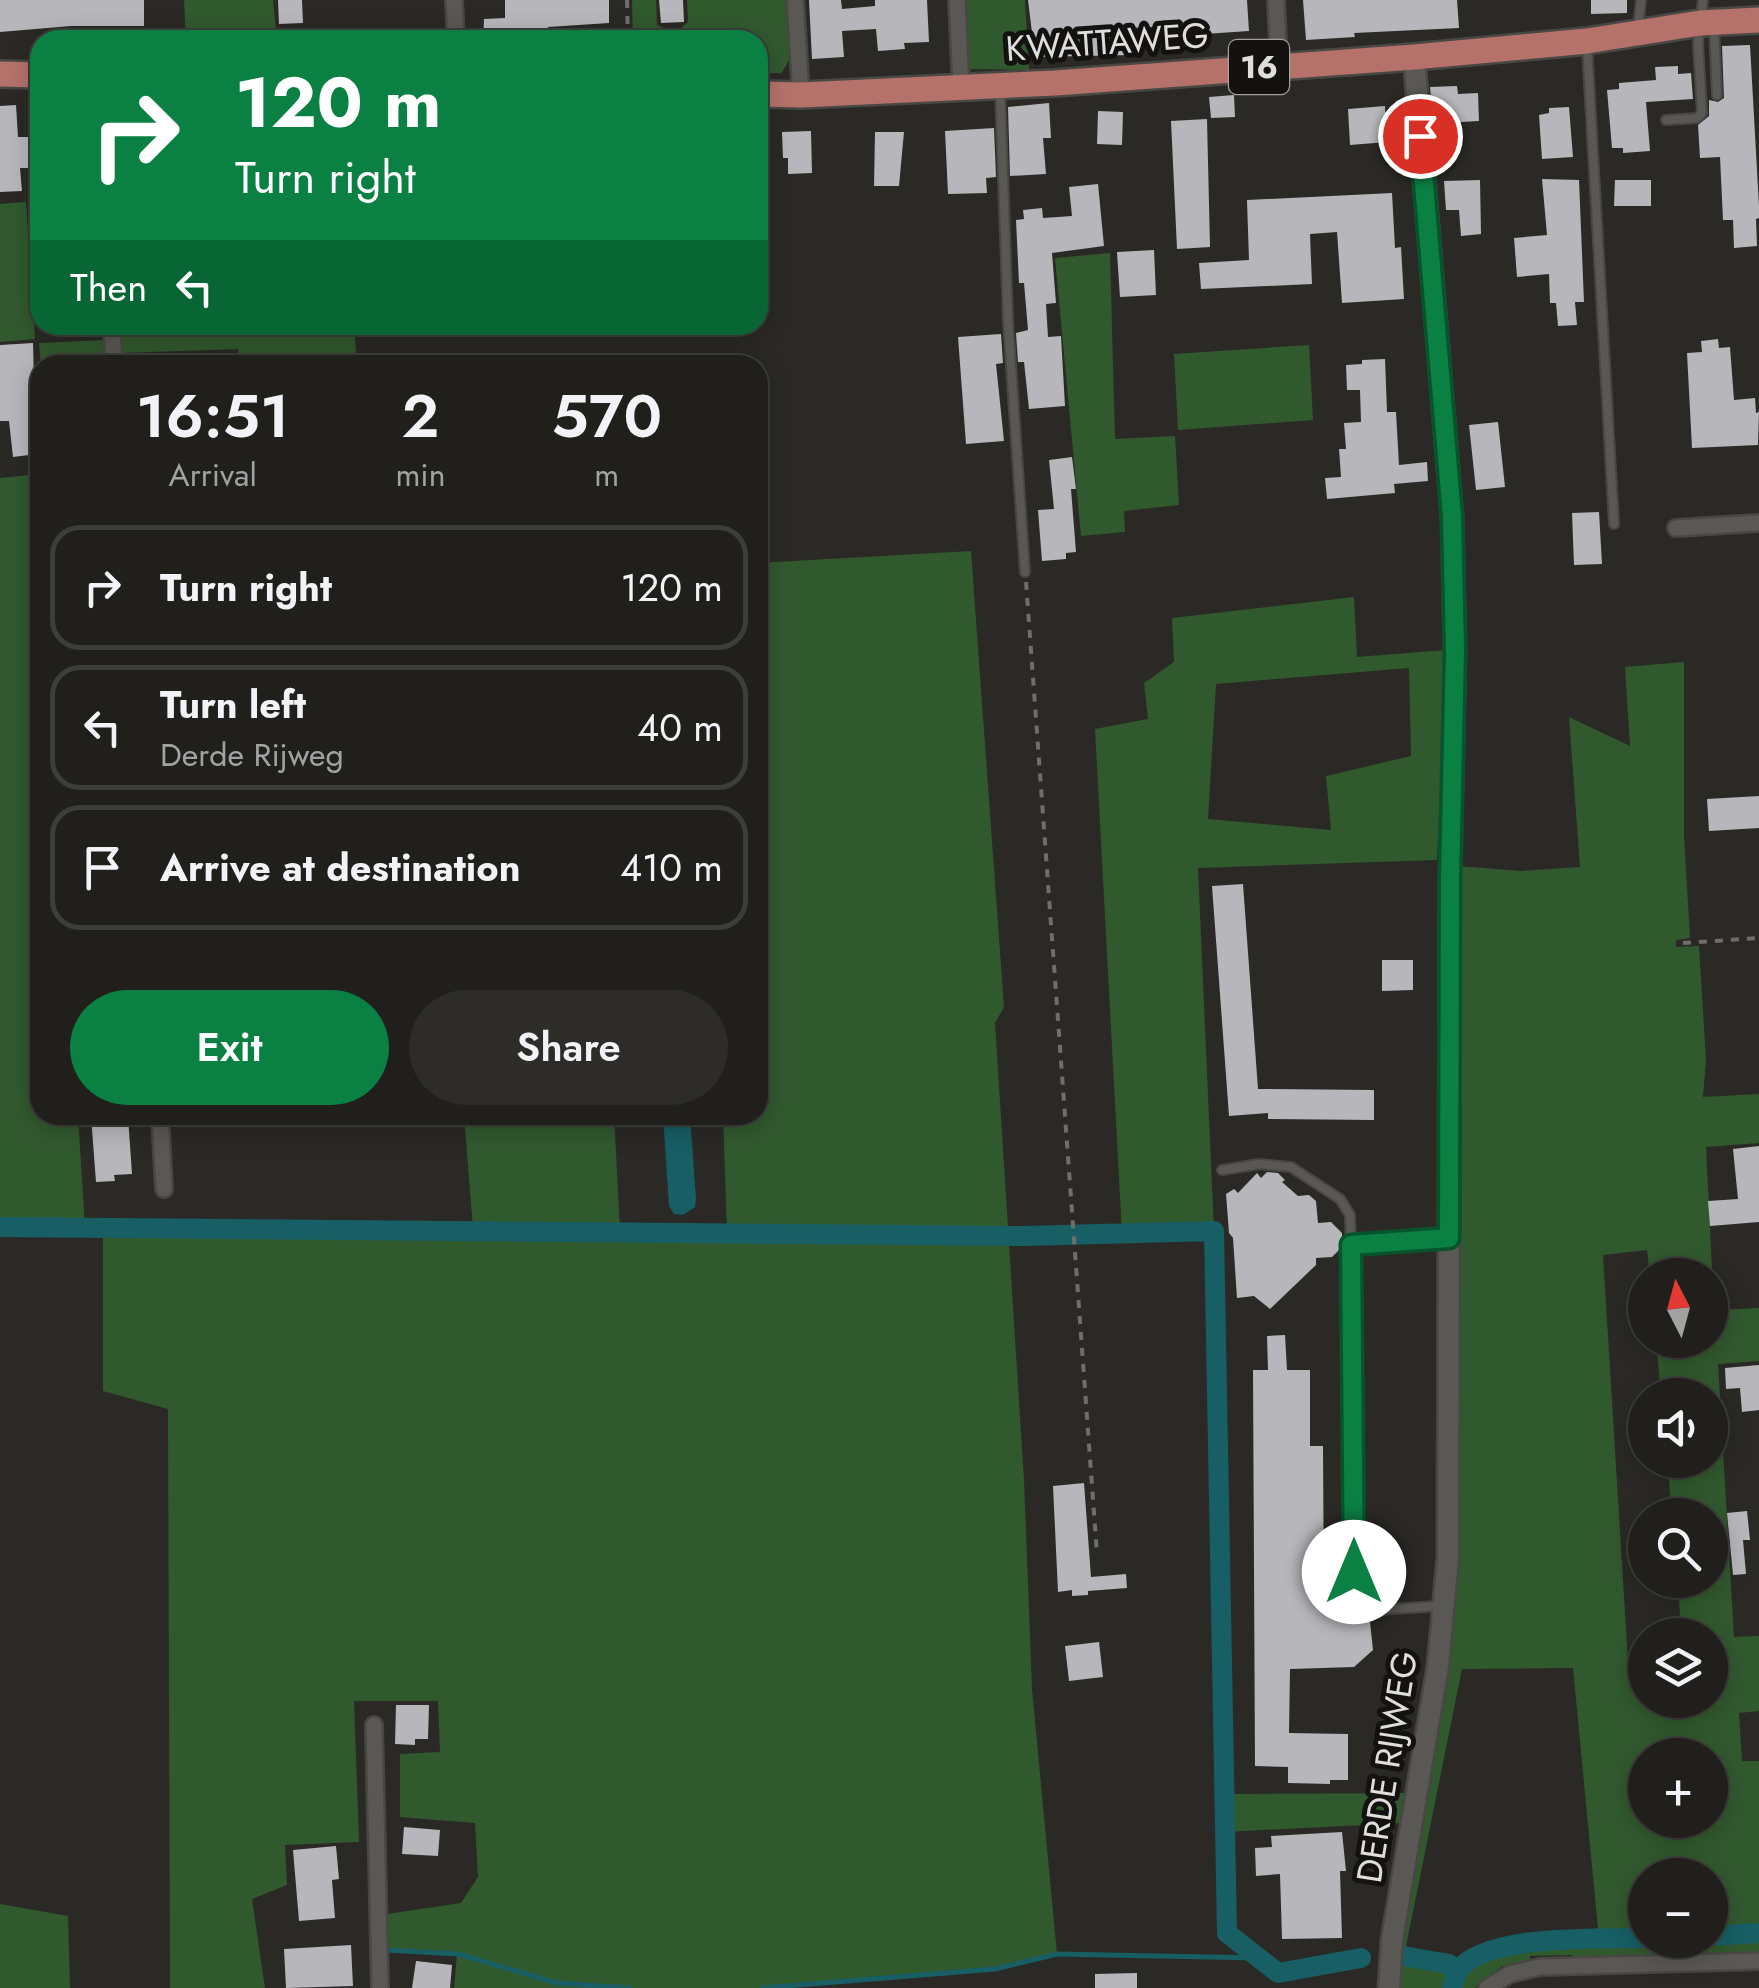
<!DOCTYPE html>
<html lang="en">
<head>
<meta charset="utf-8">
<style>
  body { margin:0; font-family:Jost,sans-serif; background:#2d2c29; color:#f1f3f6; height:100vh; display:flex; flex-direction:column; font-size:38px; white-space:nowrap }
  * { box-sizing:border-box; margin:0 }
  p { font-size:32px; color:#a2a2a3 }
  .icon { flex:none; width:55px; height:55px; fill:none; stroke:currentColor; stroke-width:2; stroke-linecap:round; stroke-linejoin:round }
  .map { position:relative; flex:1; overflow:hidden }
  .panel { position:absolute; left:30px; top:355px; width:738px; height:770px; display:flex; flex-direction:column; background:#201f1c; border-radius:30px; box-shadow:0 5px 25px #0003,0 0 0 2px #3d3d3b }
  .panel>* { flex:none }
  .guide { position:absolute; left:30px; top:30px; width:738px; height:305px; border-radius:30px; box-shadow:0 5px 25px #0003,0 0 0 2px #3d3d3b; background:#0b8043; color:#fff; overflow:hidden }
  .needle { width:65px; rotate:354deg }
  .fabs { position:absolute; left:1628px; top:1258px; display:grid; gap:20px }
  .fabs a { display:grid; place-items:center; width:100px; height:100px; border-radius:50%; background:#201f1c; box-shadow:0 5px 25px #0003,0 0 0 2px #3d3d3b; font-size:50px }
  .pin { position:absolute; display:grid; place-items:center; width:85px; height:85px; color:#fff; margin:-42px; border:5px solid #fff; border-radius:50%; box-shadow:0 2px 10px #0007 }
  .me { position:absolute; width:110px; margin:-55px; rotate:0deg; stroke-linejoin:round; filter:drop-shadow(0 0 8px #0008) }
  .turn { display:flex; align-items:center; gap:35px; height:210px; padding:0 40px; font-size:45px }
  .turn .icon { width:130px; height:130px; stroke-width:2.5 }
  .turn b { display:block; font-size:70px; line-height:85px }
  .then { display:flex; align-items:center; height:95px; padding:0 40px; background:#0003; gap:20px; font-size:38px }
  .eta { display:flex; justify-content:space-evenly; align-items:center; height:170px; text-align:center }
  .eta b { font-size:60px; font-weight:600; line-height:70px }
  .cta { display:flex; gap:20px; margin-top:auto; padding:20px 40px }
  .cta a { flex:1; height:115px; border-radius:60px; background:#0b8043; color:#fff; font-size:40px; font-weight:600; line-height:115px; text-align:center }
  .cta a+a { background:#2d2c29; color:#f1f3f6 }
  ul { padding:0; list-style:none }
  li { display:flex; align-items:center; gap:30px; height:125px; margin:0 20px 15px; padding:0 20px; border:5px solid #3d3d3b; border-radius:30px }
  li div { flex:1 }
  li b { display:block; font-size:38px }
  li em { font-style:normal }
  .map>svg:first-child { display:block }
  .green { fill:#31592e; fill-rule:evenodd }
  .water { fill:#175e65 }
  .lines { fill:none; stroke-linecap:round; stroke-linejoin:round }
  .stream { stroke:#175e65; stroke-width:5 }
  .canal { stroke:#175e65; stroke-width:20 }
  .building { fill:#b6b6bb }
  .service-casing { stroke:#494744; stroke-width:12 }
  .minor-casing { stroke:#494744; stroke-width:20 }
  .tertiary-casing { stroke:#494744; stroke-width:25 }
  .primary-casing { stroke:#494744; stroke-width:30 }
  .path { stroke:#706e6a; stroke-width:4; stroke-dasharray:8 8; stroke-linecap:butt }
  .service { stroke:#5a5854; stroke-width:8 }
  .minor { stroke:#5a5854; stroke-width:15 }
  .tertiary { stroke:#5a5854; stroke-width:20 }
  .primary { stroke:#b5726b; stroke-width:25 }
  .route-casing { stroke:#07532c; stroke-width:25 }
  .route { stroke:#0b8043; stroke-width:18 }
  .labels { text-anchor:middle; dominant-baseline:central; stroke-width:10; stroke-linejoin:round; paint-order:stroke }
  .shield { fill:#131210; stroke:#a2a19f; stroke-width:2.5 }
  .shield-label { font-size:32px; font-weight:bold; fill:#e0dedc }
  .street-label { font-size:35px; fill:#e0dedc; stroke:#131210 }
</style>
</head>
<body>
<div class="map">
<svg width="1759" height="1988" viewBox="0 0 1759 1988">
  <rect width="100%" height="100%" fill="#2b2925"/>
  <path class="green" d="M184,0h89l4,40h-91z
    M632,0h24l1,25 13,6 1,9h-38z
    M687,0h102c1,22 9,55 -8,73h-23v-33h-77l-1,-11 8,-7z
    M964,0h61l4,70 -60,-1z
    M26,202l9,137 -35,3v-138z
    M1110,253l5,186 60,-3 4,69 -55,6 1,21 -44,4 -26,-278z
    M120,325h234l3,40h-117l-2,-16 -117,4z
    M105,340l1,25h-65l-2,-22z
    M1309,345l4,75 -135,10 -4,-76z
    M40,474v641h38l7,113 -85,-1v-749z
    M971,551l33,456 -9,16 29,457 8,209 25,265 -62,15 -233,19h-308l3,-34 -70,-4v-36l74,-11 17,-26 -3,-54 -75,-6v-63l40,-2 -2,-51h-84l5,141 -74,3 2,40 -35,14 13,89h-95l-2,-579 -65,-18v-164l370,2 -9,-114h150l6,115 107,1 -4,-116h35v-552z
    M1354,597l3,60 89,-7 -9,210 -239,8 16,363 -92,3 -27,-505 53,-10 -4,-36 30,-21 -2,-44zM1409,668l2,88 -85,20 5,54 -123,-11 8,-135z
    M1684,662v174l6,102 -14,2v7l23,-1 7,113 -3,38 56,-3v49l-53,4 8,163 45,-2v53l-41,3 16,273 25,-1v75l-20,2 3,48h17v193l-184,6 -3,-5 -42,1v4l-28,6 -27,22h-78l6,-32 -2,-17 44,-272 12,-801 64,5 59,-4 -11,-150 61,29 -5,-79zM1647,1250l3,25h60v65h-54l5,55h49v65h-43l5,55h38v65h-32l3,55h29v65h-65v-21l-16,-1 -26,-423zM1573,1668l26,271c-47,2 -107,-3 -142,33l-8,-8 -45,-8 58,-287zM1645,1755h65v65h-65zM1645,1875h65v65h-65z
    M1409,1793l-7,30 -177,9v-38z
    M0,1904l68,12 2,72h-70z"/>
  <path class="water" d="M663,1115h27l6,84 -1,8 -12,8 -9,-1 -5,-8z"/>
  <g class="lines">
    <path class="stream" d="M387,1950l71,4 99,29 73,5
      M762,1988l233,-19 62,-15 202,4"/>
    <path class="canal" d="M0,1227l1024,9 190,-5 13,702 51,40 83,-15
      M1710,1936l49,-3
      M1403,1956l46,8 8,8
      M1452,1988c2,-5 3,-10 5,-15 22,-40 147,-34 188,-35"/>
  </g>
  <path class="building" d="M0,0h144v26h-73l-71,6z
    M278,0h24l1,23 -24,1z
    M505,0h104v23l-61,4v13h-65l1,-21 21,-1z
    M659,0h24l1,22 -23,1z
    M809,0h32l1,9 33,-3v-6h52l2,42 -25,1 1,6 -27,2 -2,-22 -34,2 2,26 -32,2z
    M1028,0h219l2,31 -60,4v-10l-59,3 1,27 -96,2z
    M1303,0h154l2,28 -105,5 1,4 -49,3z
    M1591,0h36v13l-36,1z
    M1750,45l9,161v12l-3,1 1,27 -23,2 -1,-28h-10l-3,-63 -20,1 -2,-33 11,-9v-16l9,2 6,-4 -2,-52z
    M1678,66v8l13,-1 2,26 -47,3 4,49 -27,2v-5h-11l-5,-58 12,-1v-6l37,-3 -1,-13z
    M1457,86l1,8 20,-1 1,28 -18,1 1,10 -28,1 -4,-46z
    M1234,95l1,22 -24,1 -2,-21z
    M1049,103l2,35h-8l3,36 -36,2 -2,-69z
    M16,105l2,32h22v31h-20l2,23 -22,1v-86z
    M1385,106l2,36 -37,3 -2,-36z
    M1569,107l4,50 -31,2 -3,-44 10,-2v-5z
    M1098,111l25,1 -1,33 -25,-1z
    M1207,119l3,128 -33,2 -6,-128z
    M994,128l2,49 -10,1 1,15 -39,1 -3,-63z
    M811,131l1,42 -24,1v-16h-5l-1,-26z
    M875,132h29l-5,54h-25z
    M1542,179l37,1 5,122h-9l2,23 -19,1 -2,-23h-6l-1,-29 -32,3 -3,-39 33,-3z
    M1480,180l1,54 -20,2 -2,-26h-13l-2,-29z
    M1615,180h36v26h-37z
    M1098,184l6,62 -52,7 4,50 -10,1 2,33 13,-1 4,70 -36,3 -5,-47h-6l-2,-29 12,-3 -4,-47h-5l-3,-63 8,-1 -1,-9 19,-2 1,10 29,-2 -3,-29z
    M1392,193l3,55 6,-1 3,52 -62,4 -5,-71 -27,2 2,50 -111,5 -2,-26 50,-3 -2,-60z
    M1154,250l2,45 -36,2 -3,-45z
    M1001,334l2,29 -7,1 8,77 -38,3 -8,-107z
    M1718,339l1,9 11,-1 4,53 21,-2 1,15 3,-1 -1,33 -66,3 -5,-95 15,-1 -1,-11z
    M33,343l2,76h-3l5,35 -24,3 -4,-36h-9v-76z
    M1385,359l2,53h9l3,53 28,-3 1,19 -34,3 1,9 -68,6 -2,-21 16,-1 -2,-28h7l-2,-26 17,-1 -1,-32h-13l-1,-25 16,-1v-4z
    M1498,422l7,65 -29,3 -7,-65z
    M1072,457l4,32h-5l5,63 -10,1v6l-24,2 -4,-51 16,-1 -5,-49z
    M1599,512l3,52 -28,1 -2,-52z
    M1759,796v32l-50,3 -2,-32z
    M1243,884l15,205 116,1v30l-106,-1v-6l-39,3 -17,-230z
    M1382,960h31v30l-31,1z
    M117,1115l11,1 4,58 -18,1 1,6 -19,1 -5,-66z
    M1759,1146v76l-49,4 -2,-25 30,-2 -5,-50z
    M1267,1172l11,1 7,7 -3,2 16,14 11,-1 7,6 2,22 13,-1 11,11v14l-10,10 -16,1v7l-46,44 -16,-13 -17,2 -4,-60 -4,-5 -3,-39 8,-5 4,4 19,-20 4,5z
    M1285,1335l2,35h23v76h13l1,160 29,-2 17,18 3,28 -19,17 -64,2 -1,64 59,1v46h-18v4l-42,-1v-16l-33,-1 -2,-396h15l-1,-34z
    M1759,1365v45l-17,2 -2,-24 -14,1 -1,-21z
    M1084,1483l7,94 35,-3 1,14 -39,3v4l-16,1v-6l-14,2 -5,-106z
    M1747,1511l3,29h-7l3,34 -13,1 -6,-62z
    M1099,1642l4,35 -34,4 -4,-35z
    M396,1705h33l-1,34h-13v6l-20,-1z
    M404,1827l36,3 -2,26 -36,-2z
    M1342,1832l4,39h-6l2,67 -60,1 -2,-65 -24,2 -1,-28 17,-1 -1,-11z
    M336,1846l3,33 -7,1 3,38 -36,3 -6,-71z
    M351,1945l2,41 -67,2 -2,-39z
    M416,1961l36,4 -2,23h-38z
    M1137,1973v15h-42v-14z"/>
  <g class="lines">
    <g class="service-casing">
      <path id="service" d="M1714,26l3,69
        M1638,30l3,-30
        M1587,46l27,478
        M1000,89l8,232 17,251
        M1666,120l31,-2 5,-5 -4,-70 5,-43
        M1222,1170l37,-6 32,3 49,32 10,16 1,30
        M1439,1606l-62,4 -16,-14 -8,-23 -2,-328 96,-7"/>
    </g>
    <g class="minor-casing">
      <path id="minor" d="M454,0l2,40
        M795,0l6,95
        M957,0l4,86
        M1276,0l3,65
        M112,325l2,40
        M1676,528l83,-5
        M160,1115l4,74
        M374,1725l6,263
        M1487,1988l23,-14 30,-7 219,-6"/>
    </g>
    <g class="tertiary-casing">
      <path id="tertiary" d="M1389,1988l3,-48 46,-274 10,-109 2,-678 5,-229 -3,-134 -38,-459"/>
    </g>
    <g class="primary-casing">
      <path id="primary" d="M0,74l40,1
        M758,94l43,1 254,-12 359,-26 173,-16 113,-18 59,-3"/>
    </g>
    <path class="path" d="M627,0l1,40
      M1026,582l71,972
      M1683,943l76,-5"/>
    <use href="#service" class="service"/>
    <use href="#minor" class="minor"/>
    <use href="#tertiary" class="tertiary"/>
    <use href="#primary" class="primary"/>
  </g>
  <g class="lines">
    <g class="route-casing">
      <path id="route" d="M1354,1572l-3,-327 98,-7 1,-359 5,-229 -3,-134 -32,-380"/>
    </g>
    <use href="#route" class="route"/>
  </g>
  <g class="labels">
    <rect class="shield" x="1229" y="40" width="60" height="54" rx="8"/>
    <g class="shield-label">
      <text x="1259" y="67">16</text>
    </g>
    <g class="street-label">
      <text transform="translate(1107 42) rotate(-4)">KWATTAWEG</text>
      <text transform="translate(1387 1767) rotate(-81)">DERDE RIJWEG</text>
    </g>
  </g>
</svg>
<div class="fabs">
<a><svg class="needle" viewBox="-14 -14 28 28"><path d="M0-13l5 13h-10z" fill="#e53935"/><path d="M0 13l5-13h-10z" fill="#a2a2a3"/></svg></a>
<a><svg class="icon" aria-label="sound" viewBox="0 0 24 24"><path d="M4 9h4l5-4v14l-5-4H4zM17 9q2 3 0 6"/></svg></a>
<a><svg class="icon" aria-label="search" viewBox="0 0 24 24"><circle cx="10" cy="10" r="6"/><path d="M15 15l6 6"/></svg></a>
<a><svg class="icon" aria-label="layers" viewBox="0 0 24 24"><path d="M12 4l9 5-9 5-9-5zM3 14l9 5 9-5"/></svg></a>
<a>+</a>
<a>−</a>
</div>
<div class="pin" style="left:1420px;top:136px;background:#d93025"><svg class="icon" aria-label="arrive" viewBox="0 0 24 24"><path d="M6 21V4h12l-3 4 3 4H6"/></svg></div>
<svg class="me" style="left:1354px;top:1572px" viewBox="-20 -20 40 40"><circle r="19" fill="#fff"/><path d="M0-13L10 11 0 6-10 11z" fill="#0b8043"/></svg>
<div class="guide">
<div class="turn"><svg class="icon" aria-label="right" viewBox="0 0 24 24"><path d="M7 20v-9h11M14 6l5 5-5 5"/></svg><div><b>120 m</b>Turn right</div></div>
<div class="then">Then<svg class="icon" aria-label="left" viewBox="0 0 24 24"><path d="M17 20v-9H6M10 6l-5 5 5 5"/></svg></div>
</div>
<section class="panel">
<div class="eta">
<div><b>16:51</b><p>Arrival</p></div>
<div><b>2</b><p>min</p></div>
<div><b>570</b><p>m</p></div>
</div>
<ul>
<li><svg class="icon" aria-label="right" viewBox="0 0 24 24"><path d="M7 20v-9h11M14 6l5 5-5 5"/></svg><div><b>Turn right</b></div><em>120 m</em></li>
<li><svg class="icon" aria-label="left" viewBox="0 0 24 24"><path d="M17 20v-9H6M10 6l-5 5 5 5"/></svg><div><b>Turn left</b><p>Derde Rijweg</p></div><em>40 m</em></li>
<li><svg class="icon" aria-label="arrive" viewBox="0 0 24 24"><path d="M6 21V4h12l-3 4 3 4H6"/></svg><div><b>Arrive at destination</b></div><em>410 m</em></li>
</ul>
<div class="cta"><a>Exit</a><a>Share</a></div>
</section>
</div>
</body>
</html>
